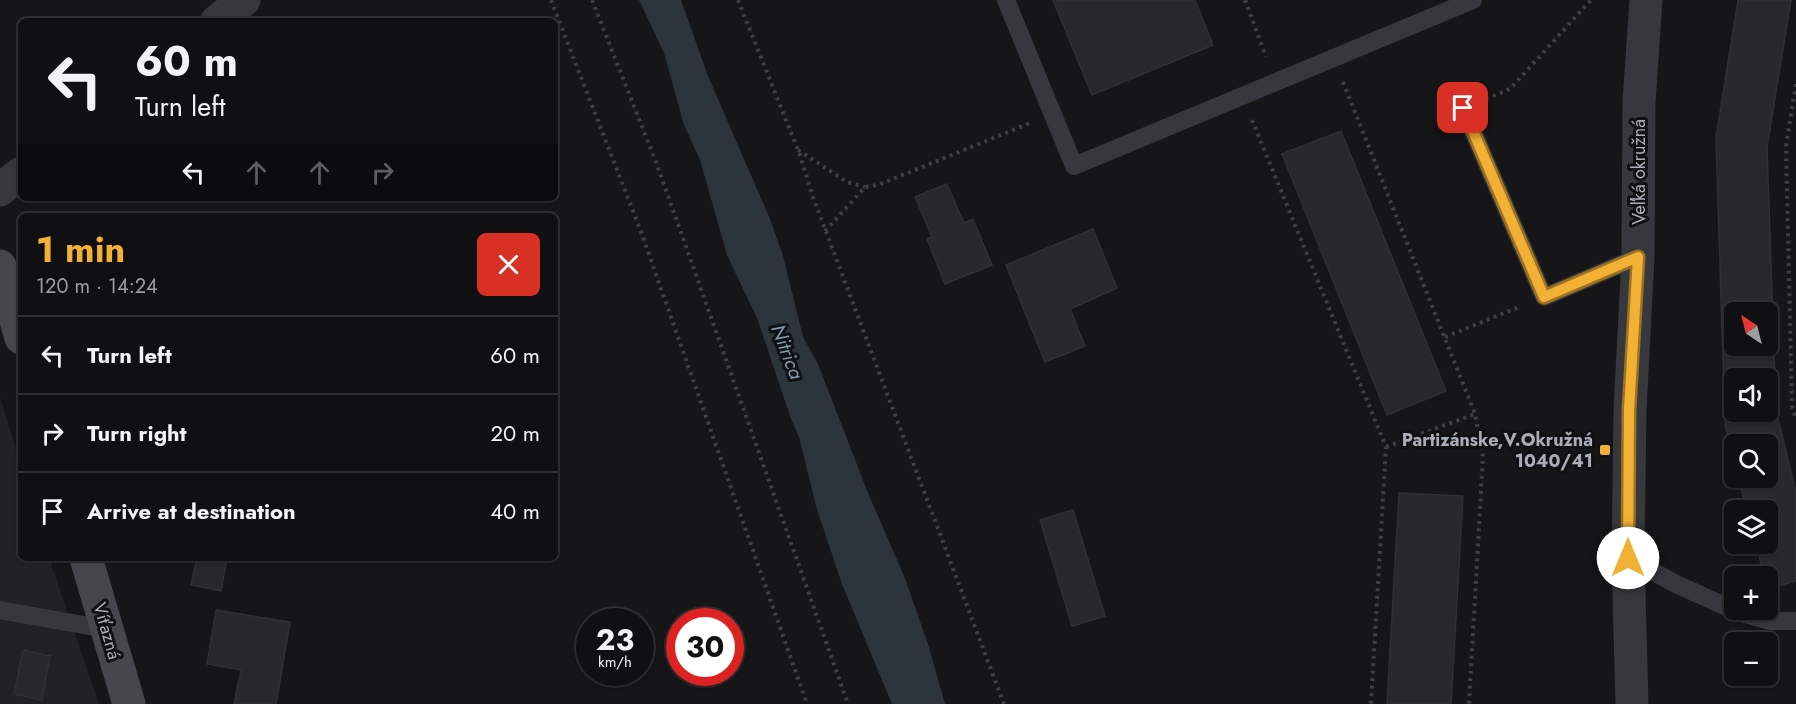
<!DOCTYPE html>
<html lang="en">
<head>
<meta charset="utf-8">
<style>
  body { margin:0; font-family:Jost,sans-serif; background:#19191b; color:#f1f3f6; height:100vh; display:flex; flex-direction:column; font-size:22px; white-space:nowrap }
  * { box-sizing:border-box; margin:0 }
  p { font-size:20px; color:#9c9d9f }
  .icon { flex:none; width:33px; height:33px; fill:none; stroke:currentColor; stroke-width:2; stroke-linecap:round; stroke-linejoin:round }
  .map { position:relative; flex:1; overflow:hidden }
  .panel { position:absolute; left:18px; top:213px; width:540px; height:348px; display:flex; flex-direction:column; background:#101012; border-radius:9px; box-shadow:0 2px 4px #0004,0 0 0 2px #303032 }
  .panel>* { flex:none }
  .banner { position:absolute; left:18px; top:18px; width:540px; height:183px; border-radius:9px; box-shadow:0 2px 4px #0004,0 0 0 2px #303032; background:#101012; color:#f1f3f6; overflow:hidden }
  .needle { width:39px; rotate:325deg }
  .controls { position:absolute; left:1724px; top:302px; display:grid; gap:12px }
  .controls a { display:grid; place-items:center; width:54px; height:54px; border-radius:9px; background:#101012; box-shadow:0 2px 4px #0004,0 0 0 2px #303032; font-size:30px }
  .speed { position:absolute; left:576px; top:608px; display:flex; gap:12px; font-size:30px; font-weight:700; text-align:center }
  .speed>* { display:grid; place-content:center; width:78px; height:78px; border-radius:50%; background:#101012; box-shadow:0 2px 4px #0004,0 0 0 2px #303032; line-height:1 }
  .speed small { font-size:15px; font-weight:400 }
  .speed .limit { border:9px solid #d22; background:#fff; color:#111 }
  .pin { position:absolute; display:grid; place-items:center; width:51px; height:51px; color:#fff; margin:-26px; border-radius:12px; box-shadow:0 3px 9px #0006 }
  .me { position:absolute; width:66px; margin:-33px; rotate:0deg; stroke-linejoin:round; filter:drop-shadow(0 0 4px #0008) }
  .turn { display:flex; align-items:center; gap:21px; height:126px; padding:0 18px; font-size:27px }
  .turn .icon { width:78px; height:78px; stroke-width:2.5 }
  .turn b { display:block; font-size:42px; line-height:51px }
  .lanes { display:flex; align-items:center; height:57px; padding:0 18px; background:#0003; justify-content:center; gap:30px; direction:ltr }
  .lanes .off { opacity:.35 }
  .round { display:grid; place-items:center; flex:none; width:63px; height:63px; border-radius:9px; background:#19191b }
  .overview { display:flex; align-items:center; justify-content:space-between; height:102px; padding:0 18px }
  h1 { font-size:36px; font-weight:700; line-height:45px; color:#f2b134 }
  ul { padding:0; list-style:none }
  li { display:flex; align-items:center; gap:18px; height:78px; padding:0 18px; border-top:2px solid #303032 }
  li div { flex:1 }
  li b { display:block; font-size:22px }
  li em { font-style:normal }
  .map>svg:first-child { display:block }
  .built { fill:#222225 }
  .water { fill:#2c353c }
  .building { fill:#29292c; stroke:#303034; stroke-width:1.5; fill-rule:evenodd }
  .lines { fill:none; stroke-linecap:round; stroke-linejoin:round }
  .path { stroke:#3d3f44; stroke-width:4; stroke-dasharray:3 4.5; stroke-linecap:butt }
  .service { stroke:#37383d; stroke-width:18 }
  .minor { stroke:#37383d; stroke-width:33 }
  .secondary { stroke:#45474d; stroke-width:33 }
  .route-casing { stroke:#9d7322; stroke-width:15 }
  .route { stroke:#f2b134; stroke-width:10 }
  .poi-dot { fill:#f2b134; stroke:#111113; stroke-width:2 }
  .labels { text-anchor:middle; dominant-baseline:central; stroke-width:6; stroke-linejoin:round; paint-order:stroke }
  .street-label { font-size:18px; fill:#a8adb8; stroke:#111113 }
  .poi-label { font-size:18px; font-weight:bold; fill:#a8adb8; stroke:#111113; text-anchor:end }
  .water-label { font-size:20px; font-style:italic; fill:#7f9bb3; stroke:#111113 }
</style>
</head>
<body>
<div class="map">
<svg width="1796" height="704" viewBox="0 0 1796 704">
  <rect width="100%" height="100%" fill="#161618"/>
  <path class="built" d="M0,397l21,69v92h28l50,146h-99z"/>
  <path class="water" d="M639,0h42l27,76 62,143 13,37 20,81 15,27 50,129 36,83 24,68 17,60h-53l-50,-120 -26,-78 -17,-69 -9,-21 -33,-98 -30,-63 -27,-95 -16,-35 -20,-72z"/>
  <path class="building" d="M1053,0h142l18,45 -121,50z
    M1738,0h53l-24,148 9,262 20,83v88l-29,8v-13h-3l-8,-33h11v-33h-20l-9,-33h29v-33h-33v16l-9,-36 -9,-286zM1734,312h33v33h-33zM1734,378h33v33h-33z
    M1341,131l105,260 -59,24 -105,-261z
    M947,184l17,39 9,-4 19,46 -47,19 -18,-45 5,-2 -17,-40z
    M1093,229l24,59 -47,21 15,37 -40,16 -39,-97z
    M1399,493l64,3 -12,208h-64z
    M1073,510l32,106 -33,10 -32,-106z
    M197,558h30l-6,33 -30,-6z
    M216,610l74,12 -14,82h-42l7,-34 -34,-6z
    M23,650l27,6 -8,44 -28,-6z"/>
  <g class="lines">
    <path class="path" d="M551,0l89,229 167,475
      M592,0l64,162 192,542
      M738,0l62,155 13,42 191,507
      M1245,0l21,57
      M1343,82l132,332 8,42 -14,248
      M1796,84l-10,62 6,260 4,14
      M1486,99l24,-10 81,-89
      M1252,120l134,327 -15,257
      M798,150l49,32 18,5
      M825,231l40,-44 13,-2 152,-62
      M1445,337l74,-30
      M1386,447l89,-33"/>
    <path class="service" d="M1006,0l68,166 399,-166
      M1463,108l81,189 94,-40
      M1628,558l48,26 62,28 33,9h25
      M0,610l106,19"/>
    <path class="minor" d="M217,21l27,-21
      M0,190l21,-17
      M1632,704l-4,-146 2,-148 8,-153 1,-155 7,-102"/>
    <path class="secondary" d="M0,266l21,72
      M86,558l43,146"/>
  </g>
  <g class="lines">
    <g class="route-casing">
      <path id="route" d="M1463,108l81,189 94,-40 -9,153 -1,148"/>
    </g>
    <use href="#route" class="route"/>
  </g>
  <rect class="poi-dot" x="1599" y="444" width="12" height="12" rx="3"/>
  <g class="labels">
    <g class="street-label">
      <text transform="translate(1639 172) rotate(-90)">Veľká okružná</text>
      <text transform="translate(107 631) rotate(74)">Víťazná</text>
    </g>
    <g class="poi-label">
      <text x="1593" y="440">Partizánske,V.Okružná<tspan x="1593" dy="21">1040/41</tspan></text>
    </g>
    <g class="water-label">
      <text transform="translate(787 352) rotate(69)">Nitrica</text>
    </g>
  </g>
</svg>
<div class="controls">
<a><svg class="needle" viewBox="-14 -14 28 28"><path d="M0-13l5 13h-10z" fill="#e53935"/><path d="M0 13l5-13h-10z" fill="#9c9d9f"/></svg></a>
<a><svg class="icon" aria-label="sound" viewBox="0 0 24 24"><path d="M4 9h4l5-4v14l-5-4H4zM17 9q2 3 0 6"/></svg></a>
<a><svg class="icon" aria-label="search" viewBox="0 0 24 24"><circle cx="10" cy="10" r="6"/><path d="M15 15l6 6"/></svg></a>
<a><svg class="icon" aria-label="layers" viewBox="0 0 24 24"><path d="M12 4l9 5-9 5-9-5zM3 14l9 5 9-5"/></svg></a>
<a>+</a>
<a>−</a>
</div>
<div class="speed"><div>23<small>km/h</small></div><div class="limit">30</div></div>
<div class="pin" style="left:1463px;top:108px;background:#d93025"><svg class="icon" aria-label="arrive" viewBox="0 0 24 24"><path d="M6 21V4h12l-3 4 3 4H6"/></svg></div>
<svg class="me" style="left:1628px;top:558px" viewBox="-20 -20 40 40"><circle r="19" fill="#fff"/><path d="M0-13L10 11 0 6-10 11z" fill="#f2b134"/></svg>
<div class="banner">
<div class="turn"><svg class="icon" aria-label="left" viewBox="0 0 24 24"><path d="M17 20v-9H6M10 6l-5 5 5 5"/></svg><div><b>60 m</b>Turn left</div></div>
<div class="lanes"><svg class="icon" aria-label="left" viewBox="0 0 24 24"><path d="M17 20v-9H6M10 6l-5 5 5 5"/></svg><svg class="icon off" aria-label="ahead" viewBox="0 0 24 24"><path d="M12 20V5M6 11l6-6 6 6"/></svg><svg class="icon off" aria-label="ahead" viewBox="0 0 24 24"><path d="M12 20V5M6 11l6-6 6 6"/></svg><svg class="icon off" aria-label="right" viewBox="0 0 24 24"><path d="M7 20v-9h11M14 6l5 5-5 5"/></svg></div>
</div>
<section class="panel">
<div class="overview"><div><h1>1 min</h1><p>120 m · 14:24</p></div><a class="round" style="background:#d93025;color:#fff"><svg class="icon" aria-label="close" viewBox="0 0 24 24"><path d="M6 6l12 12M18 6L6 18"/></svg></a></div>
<ul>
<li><svg class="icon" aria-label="left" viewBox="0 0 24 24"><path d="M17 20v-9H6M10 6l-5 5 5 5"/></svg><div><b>Turn left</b></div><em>60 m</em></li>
<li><svg class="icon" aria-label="right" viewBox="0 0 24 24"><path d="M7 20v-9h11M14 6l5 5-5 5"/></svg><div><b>Turn right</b></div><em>20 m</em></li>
<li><svg class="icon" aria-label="arrive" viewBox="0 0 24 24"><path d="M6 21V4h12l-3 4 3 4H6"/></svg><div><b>Arrive at destination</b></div><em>40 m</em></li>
</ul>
</section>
</div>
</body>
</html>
